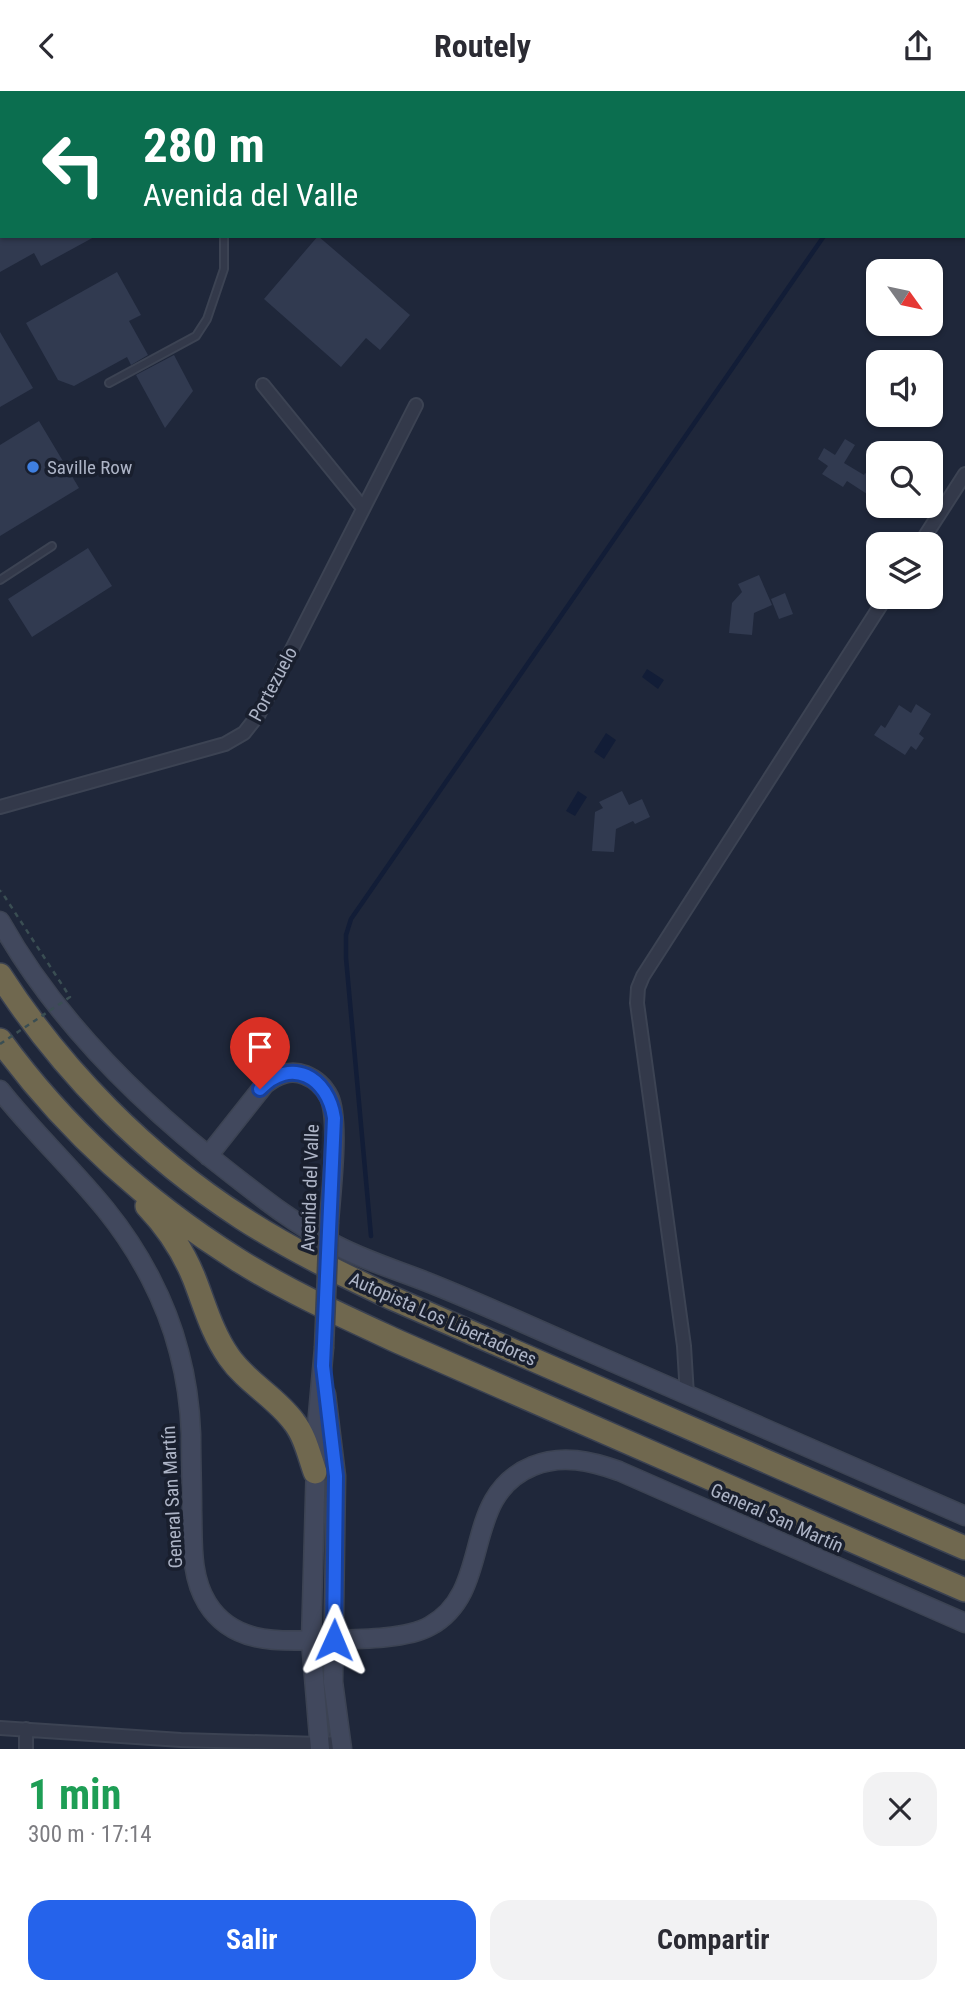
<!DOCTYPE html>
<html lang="es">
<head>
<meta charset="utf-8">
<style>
  body { margin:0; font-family:"Roboto Condensed",sans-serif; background:#f2f2f3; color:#2b2b33; height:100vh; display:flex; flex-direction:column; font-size:26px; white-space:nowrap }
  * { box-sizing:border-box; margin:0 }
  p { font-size:23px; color:#7c7c81 }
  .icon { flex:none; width:38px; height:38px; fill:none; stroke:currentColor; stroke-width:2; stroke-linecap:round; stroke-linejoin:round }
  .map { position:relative; height:1658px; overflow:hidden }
  .drawer { display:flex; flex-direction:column; background:#fff; flex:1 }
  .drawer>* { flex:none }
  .guide { position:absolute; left:0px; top:0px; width:966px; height:147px; box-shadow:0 2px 5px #0004; background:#0b6e4f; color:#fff; overflow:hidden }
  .needle { width:46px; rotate:123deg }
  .buttons { position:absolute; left:866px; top:168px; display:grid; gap:14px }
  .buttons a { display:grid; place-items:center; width:77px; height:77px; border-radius:14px; background:#fff; box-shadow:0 2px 5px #0004; font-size:35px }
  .pin { position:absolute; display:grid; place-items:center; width:60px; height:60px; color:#fff; margin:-72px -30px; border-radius:50% 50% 50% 0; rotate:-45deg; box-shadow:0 0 7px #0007 }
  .pin .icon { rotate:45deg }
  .me { position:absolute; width:77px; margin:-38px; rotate:1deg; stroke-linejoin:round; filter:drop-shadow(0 0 5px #0008) }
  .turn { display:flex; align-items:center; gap:24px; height:147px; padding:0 28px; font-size:32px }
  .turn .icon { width:91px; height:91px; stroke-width:2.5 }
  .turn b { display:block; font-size:49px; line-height:60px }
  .round { display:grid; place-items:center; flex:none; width:74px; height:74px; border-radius:21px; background:#f2f2f3 }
  .overview { display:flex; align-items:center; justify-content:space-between; height:119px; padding:0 28px }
  h1 { font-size:42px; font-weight:700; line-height:52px; color:#1e9e55 }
  .cta { display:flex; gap:14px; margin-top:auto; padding:14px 28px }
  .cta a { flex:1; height:80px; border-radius:21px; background:#2563eb; color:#fff; font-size:28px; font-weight:700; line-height:80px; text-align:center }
  .cta a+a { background:#f2f2f3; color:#2b2b33 }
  header { display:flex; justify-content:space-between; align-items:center; height:91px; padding:0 28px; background:#fff; font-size:32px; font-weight:700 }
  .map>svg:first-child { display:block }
  .water { fill:#121d37 }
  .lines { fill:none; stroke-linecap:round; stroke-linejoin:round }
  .stream { stroke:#121d37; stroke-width:4.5 }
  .building { fill:#313a50 }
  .lane-casing { stroke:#3c4353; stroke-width:10 }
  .street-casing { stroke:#3c4353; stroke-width:16 }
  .secondary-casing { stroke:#3c4353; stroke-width:21 }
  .highway-casing { stroke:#3a4151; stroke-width:26 }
  .path { stroke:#3a4e53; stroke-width:2.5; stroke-dasharray:5 5; stroke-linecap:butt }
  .lane { stroke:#33394a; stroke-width:6 }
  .street { stroke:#33394a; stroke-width:12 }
  .secondary { stroke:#41485d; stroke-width:18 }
  .highway { stroke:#70684f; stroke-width:23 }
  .secondary-bridge-casing { stroke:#3c4353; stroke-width:21; stroke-linecap:butt }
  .path-bridge { stroke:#3a4e53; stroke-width:2.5; stroke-dasharray:5 5; stroke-linecap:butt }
  .secondary-bridge { stroke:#41485d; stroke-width:18 }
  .route-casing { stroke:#184099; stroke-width:18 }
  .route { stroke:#2563eb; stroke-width:12 }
  .shop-dot { fill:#3f7fe0; stroke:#191f2e; stroke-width:2.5 }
  .labels { text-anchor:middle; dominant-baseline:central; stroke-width:7; stroke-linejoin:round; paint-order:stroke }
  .poi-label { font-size:19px; fill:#adb4c6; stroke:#191f2e; text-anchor:start }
  .street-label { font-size:19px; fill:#adb4c6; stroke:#191f2e }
</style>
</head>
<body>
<header><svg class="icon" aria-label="back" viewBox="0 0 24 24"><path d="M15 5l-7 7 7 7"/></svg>Routely<svg class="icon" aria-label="share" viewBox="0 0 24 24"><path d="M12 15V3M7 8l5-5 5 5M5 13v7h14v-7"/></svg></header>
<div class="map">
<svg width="965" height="1658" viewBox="0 0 965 1658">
  <rect width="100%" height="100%" fill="#1f273a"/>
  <path class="water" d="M647,578l17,11 -6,9 -16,-12z
    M606,642l10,7 -12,19 -10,-7z
    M578,700l9,6 -12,19 -9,-5z"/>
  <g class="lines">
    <path class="stream" d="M923,2l2,-2
      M371,1145l-25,-278v-23l5,-16 473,-683"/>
  </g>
  <path class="building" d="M0,145h96l-55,30 -7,-13 -34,19z
    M318,145l92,79 -30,35 -14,-12 -25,29 -77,-68z
    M117,181l24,43 -12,6 19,34 -17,10 -4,-8 -53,29 -16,-6 -32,-57z
    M0,241l33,56 -33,19z
    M174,264l19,36 -28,37 -29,-53z
    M39,330l40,67 -79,48v-91z
    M845,348l10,6 -11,18 20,12 1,-2 11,7 -9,14 -20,-13 -4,6 -21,-13 6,-8 -10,-7 6,-11 11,7z
    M88,457l24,38 -80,51 -24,-38z
    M759,484l13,30 -18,8 -2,22 -23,-2 3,-30 10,-11 -4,-8z
    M785,502l8,21 -14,5 -8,-20z
    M916,613l15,10 -12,20 5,4 -8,12 -5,-4 -6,9 -31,-20 7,-10 4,3 14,-23 12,8z
    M622,700l7,14 13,-6 8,18 -15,7 -2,-3 -17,8 -2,23 -22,-1 3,-39 8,-4 -4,-6z"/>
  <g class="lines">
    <g class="lane-casing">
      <path id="lane" d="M109,292l87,-47 11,-17 17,-50v-33
        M0,489l52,-34"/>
    </g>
    <g class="street-casing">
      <path id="street" d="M160,0l1,2
        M263,294l100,123
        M920,453l45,-70
        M0,716l225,-63 19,-11 15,-19 157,-309
        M687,1304l-3,-49 -47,-343 1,-15 5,-12 243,-379
        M0,1637l181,12 138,4 22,-1
        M26,1658v-20"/>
    </g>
    <g class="secondary-casing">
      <path id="secondary" d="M0,830c57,102 143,185 234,255 31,24 61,48 96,66 30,17 64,27 97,40 48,19 96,41 144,62 131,57 263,115 394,172
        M0,999c33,42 73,79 106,120 33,41 60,91 73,142 7,26 11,54 12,82 0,26 1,51 1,77 1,31 -2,64 15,92 24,39 67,39 108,37 31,-1 89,1 115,-14 65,-36 29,-130 103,-160 29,-12 58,-5 86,5l346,152
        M208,1065l57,-72c12,-9 25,-15 40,-9 10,4 19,12 24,22 11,23 2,96 0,125
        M326,1303l10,82 -3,206 9,67
        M320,1658l-9,-108 6,-215 7,-78"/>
    </g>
    <g class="highway-casing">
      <path id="highway" d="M0,884c62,96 146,181 242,243 48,31 99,56 150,80l573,250
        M0,949c64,88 146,162 238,220 51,32 107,57 161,82l566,248
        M147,1115c20,21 36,45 47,72 11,28 18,55 35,79 18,26 47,40 65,65 11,14 15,33 21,50"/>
    </g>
    <path class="path" d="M0,800h1"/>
    <use href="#lane" class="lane"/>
    <use href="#street" class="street"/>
    <use href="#secondary" class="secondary"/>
    <use href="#highway" class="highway"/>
    <g class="secondary-bridge-casing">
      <path id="secondary-bridge" d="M324,1257l5,-126"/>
    </g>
    <path class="path-bridge" d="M0,953l70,-47 -69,-106"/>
    <use href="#secondary-bridge" class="secondary-bridge"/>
  </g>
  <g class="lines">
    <g class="route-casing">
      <path id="route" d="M260,998c31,-33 68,-12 74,29l-11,248 13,110 -2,164"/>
    </g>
    <use href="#route" class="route"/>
  </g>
  <circle class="shop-dot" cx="33" cy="376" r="7"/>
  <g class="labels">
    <g class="poi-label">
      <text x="47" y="376">Saville Row</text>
    </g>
    <g class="street-label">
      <text transform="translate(273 593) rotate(-62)">Portezuelo</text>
      <text transform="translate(310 1097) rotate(-88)">Avenida del Valle</text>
      <text transform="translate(443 1228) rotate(24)">Autopista Los Libertadores</text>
      <text transform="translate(172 1406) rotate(-93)">General San Martín</text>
      <text transform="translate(777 1427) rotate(24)">General San Martín</text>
    </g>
  </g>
</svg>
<div class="buttons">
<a><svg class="needle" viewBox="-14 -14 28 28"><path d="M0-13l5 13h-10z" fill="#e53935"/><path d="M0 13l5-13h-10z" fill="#7c7c81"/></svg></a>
<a><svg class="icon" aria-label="sound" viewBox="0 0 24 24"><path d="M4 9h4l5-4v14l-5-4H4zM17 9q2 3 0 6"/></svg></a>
<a><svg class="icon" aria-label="search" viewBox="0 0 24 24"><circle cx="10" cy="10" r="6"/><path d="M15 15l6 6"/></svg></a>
<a><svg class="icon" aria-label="layers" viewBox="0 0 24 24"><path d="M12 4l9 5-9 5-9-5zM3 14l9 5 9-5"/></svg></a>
</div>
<div class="pin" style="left:260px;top:998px;background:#d93025"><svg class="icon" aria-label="arrive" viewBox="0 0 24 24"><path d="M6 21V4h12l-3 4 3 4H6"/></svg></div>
<svg class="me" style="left:334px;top:1549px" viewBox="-20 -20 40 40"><path d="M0-17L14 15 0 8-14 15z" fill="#2563eb" stroke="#fff" stroke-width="4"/></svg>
<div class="guide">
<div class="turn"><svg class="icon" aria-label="left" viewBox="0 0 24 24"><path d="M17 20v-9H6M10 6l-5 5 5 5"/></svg><div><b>280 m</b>Avenida del Valle</div></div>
</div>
</div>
<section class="drawer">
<div class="overview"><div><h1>1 min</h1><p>300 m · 17:14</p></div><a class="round"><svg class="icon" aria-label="close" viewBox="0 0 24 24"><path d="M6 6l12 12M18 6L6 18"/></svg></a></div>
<div class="cta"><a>Salir</a><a>Compartir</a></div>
</section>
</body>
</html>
